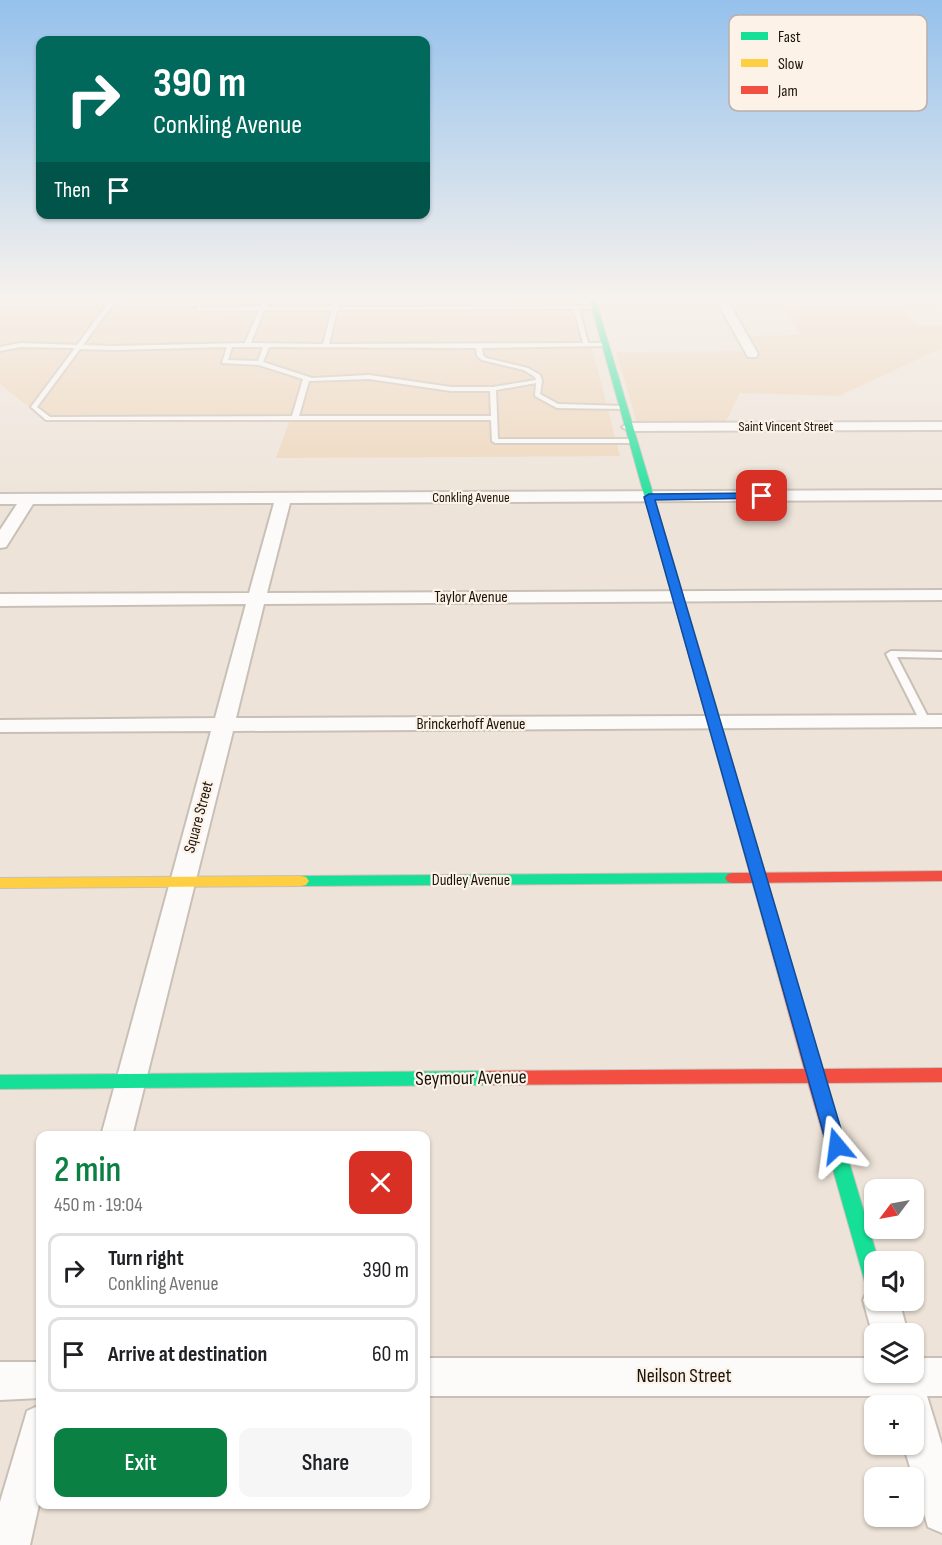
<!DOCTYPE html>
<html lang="en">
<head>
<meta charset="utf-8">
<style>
  body { margin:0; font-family:"Sofia Sans Condensed",sans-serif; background:#f6f6f6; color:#202124; height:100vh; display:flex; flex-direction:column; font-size:22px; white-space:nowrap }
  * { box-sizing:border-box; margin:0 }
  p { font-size:20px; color:#757577 }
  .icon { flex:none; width:33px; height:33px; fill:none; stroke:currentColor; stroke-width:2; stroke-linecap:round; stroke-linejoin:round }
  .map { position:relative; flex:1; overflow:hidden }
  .details { position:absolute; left:36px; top:1131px; width:394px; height:378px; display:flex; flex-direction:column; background:#fff; border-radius:12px; box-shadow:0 2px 4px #0004 }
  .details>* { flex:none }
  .top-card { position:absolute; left:36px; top:36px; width:394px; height:183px; border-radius:12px; box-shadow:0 2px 4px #0004; background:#00695c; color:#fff; overflow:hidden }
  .needle { width:39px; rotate:238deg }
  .fabs { position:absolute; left:864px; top:1179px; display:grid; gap:12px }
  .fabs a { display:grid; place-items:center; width:60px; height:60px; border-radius:12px; background:#fff; box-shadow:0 2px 4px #0004; font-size:30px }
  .pin { position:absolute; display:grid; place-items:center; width:51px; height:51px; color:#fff; margin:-26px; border-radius:12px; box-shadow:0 3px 9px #0006 }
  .me { position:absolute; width:66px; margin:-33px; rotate:344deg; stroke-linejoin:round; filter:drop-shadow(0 0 4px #0008) }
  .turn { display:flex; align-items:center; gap:21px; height:126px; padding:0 18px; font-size:27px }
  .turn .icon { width:78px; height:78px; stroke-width:2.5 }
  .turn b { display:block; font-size:42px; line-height:51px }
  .then { display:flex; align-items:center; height:57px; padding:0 18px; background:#0003; gap:12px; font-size:22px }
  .round { display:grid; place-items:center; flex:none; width:63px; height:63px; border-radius:12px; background:#f6f6f6 }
  .summary { display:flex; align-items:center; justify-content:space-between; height:102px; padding:0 18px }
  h1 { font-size:36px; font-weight:600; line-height:45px; color:#0b8043 }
  .cta { display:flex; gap:12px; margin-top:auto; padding:12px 18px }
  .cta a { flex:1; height:69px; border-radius:12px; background:#0b8043; color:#fff; font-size:24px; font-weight:600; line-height:69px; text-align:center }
  .cta a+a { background:#f6f6f6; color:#202124 }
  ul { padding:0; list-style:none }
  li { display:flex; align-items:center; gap:18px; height:75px; margin:0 12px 9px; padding:0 6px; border:3px solid #e0e0e0; border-radius:12px }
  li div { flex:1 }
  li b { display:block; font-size:22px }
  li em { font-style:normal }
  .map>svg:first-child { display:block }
  .green { fill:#edd4b8 }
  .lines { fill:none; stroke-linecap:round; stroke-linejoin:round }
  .lane-casing { stroke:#c8c0b7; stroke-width:4 }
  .street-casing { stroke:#c8c0b7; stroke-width:4 }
  .fast-casing { stroke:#c8c0b7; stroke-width:2 }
  .slow-casing { stroke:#c8c0b7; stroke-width:2 }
  .jam-casing { stroke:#c8c0b7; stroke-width:2 }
  .lane { fill:#fcfbf9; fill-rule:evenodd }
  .street { fill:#fcfbf9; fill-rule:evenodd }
  .fast { fill:#16e098; fill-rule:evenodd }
  .slow { fill:#ffcf43; fill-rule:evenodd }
  .jam { fill:#f24e42; fill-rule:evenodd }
  .route { fill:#1a73e8; stroke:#114b97; stroke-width:1.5 }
  .labels { text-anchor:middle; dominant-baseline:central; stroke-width:4.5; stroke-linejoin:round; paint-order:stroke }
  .far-street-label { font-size:14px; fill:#1a140d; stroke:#fdf2e7 }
  .street-label { font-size:16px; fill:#1a140d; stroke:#fdf2e7 }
  .near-street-label { font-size:20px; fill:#1a140d; stroke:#fdf2e7 }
  .key { fill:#fdf2e7; stroke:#b9afa6; stroke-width:1.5 }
  .key-label { font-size:16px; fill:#1a140d }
</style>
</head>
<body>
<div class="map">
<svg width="942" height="1545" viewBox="0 0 942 1545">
  <rect width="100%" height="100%" fill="#ede3d8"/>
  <path class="green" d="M0,298h579l41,158 -344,2 14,-39 -248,-1 -42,-34z
    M776,298h48l6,8h70l18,19h24v23l-103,48 -99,-3 -15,30h-88l-21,-71 139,-1 -9,-15 55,-1z"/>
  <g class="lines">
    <g class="lane-casing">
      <path id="lane" d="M112,298h5l-34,47 30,1 132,-3 14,-33 -60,1 -3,-2 3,-2h61l4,-9h6l-4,9h66l2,-9h6l-2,9 258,-1 -2,3h-15l9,34h18l2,1v2l-126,2 1,7 3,3 42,10 12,7 2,6 -2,13 18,10 66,2 2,1v2l-69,-1 -22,-12 1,-13 -40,7 2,49h135l3,2 -3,2h-138l-3,-2 -1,-21h-445l-15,-13 44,-59 -55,-1 -20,4v-4l20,-4 57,2zM574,309l9,34 -254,1 8,-34zM264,310h68l-9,34 -72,-1zM227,347l-5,16 37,2 44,14 -11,37 -242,1 -13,-10 43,-58 33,1zM232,347h31l-5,14 -30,-1zM269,347l207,1 1,8 5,4 42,10 11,7 1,3 -43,7h-42l-82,-12 -57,3 -49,-16zM369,379l82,12h39l1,25h-192l10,-35z
        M891,651l51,1v6l-45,-1 33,64 -1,2 -4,1 -5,-3 -34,-67z"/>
    </g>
    <g class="street-casing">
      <path id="street" d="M715,298h11l32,56 -2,3h-8z
        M942,422v8l-313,1 -7,-4 7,-4z
        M942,490v10l-652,3 -23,90 675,-3v10l-678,4 -28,114 706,-3v12l-709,4 -101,405h-31l110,-405 -211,1v-12l215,-2 31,-114 -246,2v-12l249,-1 25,-90 -241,1 -27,43 -6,1v-18l17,-26h-17v-10z
        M874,1286v14h25l9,34h-34v6l-11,-40 6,-12z
        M426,1358h448v14h40v-14h28v38h-15l15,49v88l-14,-6 -25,-83h11v-38h-22l-3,-10h-463z
        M0,1362h40v36l-40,2z
        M40,1405v95l-10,45h-30v-43l27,-91z"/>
    </g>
    <g class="fast-casing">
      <path id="fast" d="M589,298h6l107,361 -2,3h-8l-2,-3z
        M733,873l5,1 3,4 -3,4 -5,1 -432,3 -5,-1 -3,-4 3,-4 5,-1z
        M487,1071l6,2 3,5 -3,5 -6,2 -487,4v-14z
        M835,1137l7,2 2,6 35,117h-5v27l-7,-3 -3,-7 -38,-134 2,-6z"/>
    </g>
    <g class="slow-casing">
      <path id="slow" d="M696,655l6,4 75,254 -3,4h-10l-3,-4 -71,-254z
        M301,876l5,1 3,4 -3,4 -5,1 -301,2v-10z"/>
    </g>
    <g class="jam-casing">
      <path id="jam" d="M942,871v10l-209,2 -5,-1 -3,-4 3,-4 5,-1z
        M769,908l5,1 3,4 45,156 120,-1v14l-116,1 18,62 -2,6 -7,2 -7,-2 -2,-6 -18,-62 -321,2 -6,-2 -3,-5 3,-5 6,-2 317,-2 -43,-156 3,-4z"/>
    </g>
    <use href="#lane" class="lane"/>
    <use href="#street" class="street"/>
    <use href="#fast" class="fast"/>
    <use href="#slow" class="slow"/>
    <use href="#jam" class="jam"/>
  </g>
  <linearGradient id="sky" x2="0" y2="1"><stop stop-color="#95c1ec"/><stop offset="0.58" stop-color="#f7f2ed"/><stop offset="1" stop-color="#f7f2ed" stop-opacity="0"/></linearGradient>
  <rect width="942" height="514" fill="url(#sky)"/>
  <path class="route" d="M762,493l5,3 -2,2 -110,2 191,646 -3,6 -6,2 -7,-2 -3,-6 -183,-649 5,-3z"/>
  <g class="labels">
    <g class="far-street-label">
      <text x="786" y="426">Saint Vincent Street</text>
      <text x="471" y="497">Conkling Avenue</text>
    </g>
    <g class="street-label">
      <text x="471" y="597">Taylor Avenue</text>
      <text x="471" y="724">Brinckerhoff Avenue</text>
      <text transform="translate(199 817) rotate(-75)">Square Street</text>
      <text x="471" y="880">Dudley Avenue</text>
    </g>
    <g class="near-street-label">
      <text transform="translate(471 1078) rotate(-1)">Seymour Avenue</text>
      <text x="684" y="1376">Neilson Street</text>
    </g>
  </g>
  <rect x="729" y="15" width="198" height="96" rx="9" class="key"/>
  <rect x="741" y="32" width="27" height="8" fill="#16e098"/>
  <rect x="741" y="59" width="27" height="8" fill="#ffcf43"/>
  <rect x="741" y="86" width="27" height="8" fill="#f24e42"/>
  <g class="key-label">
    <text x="778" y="42">Fast</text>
    <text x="778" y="69">Slow</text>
    <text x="778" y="96">Jam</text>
  </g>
</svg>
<div class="fabs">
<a><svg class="needle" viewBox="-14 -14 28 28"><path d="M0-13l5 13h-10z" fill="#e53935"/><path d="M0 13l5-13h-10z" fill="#757577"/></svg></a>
<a><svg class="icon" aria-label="sound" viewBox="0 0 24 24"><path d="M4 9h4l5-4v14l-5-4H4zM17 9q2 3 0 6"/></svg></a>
<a><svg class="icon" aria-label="layers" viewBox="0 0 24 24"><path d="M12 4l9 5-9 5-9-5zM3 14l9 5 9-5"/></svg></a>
<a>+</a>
<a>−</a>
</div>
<div class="pin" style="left:762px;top:496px;background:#d93025"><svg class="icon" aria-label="arrive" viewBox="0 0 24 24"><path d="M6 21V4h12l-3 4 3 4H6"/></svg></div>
<svg class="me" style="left:837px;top:1146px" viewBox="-20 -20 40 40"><path d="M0-17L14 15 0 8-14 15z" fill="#1a73e8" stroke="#fff" stroke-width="4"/></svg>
<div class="top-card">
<div class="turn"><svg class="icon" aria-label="right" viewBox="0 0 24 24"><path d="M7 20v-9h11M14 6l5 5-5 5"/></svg><div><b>390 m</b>Conkling Avenue</div></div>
<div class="then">Then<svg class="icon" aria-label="arrive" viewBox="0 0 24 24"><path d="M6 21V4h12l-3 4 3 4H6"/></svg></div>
</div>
<section class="details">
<div class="summary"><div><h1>2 min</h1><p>450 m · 19:04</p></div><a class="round" style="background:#d93025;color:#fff"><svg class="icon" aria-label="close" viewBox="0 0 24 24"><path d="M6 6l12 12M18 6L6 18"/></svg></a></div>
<ul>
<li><svg class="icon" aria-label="right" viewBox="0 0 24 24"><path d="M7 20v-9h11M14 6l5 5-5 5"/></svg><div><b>Turn right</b><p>Conkling Avenue</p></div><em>390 m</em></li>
<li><svg class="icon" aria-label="arrive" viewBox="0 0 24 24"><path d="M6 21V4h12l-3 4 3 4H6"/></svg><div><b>Arrive at destination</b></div><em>60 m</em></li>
</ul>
<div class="cta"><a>Exit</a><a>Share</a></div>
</section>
</div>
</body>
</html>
